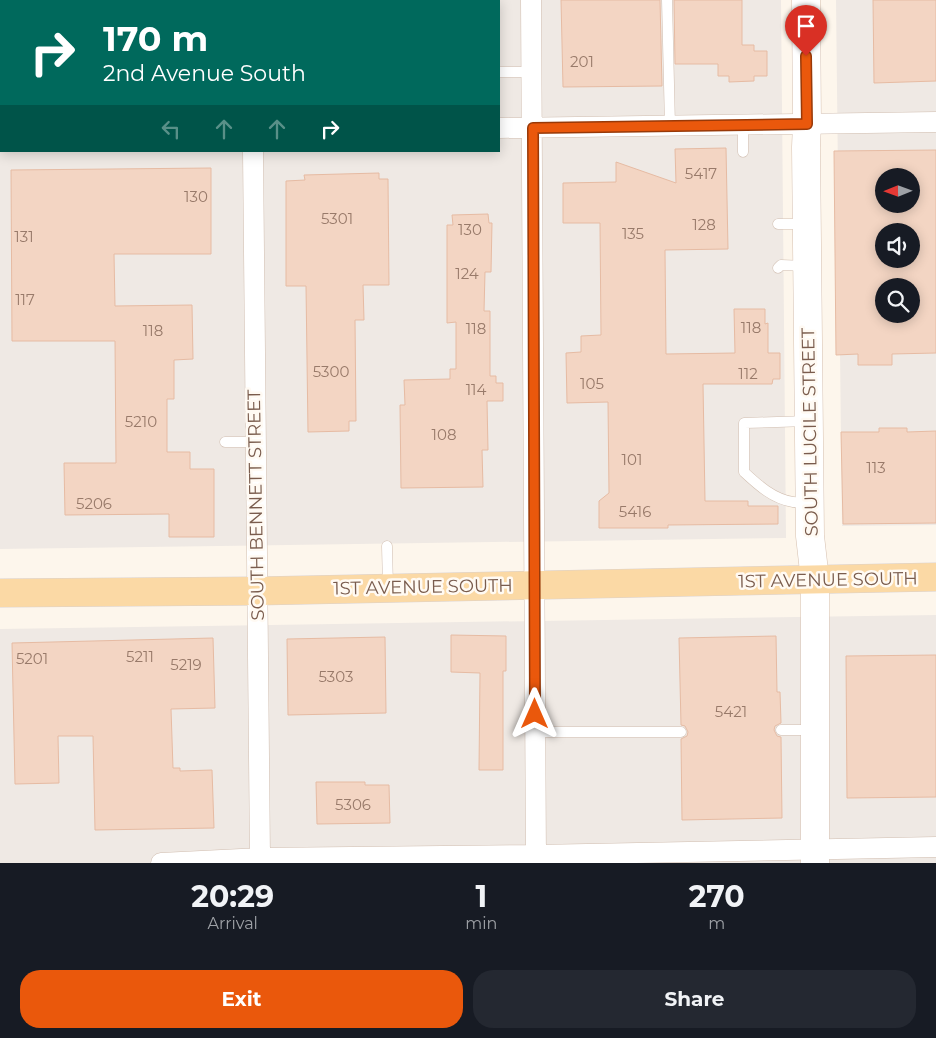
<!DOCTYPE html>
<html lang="en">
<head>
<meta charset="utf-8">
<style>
  body { margin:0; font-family:Montserrat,sans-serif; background:#242831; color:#f1f3f6; height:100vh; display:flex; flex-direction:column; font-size:19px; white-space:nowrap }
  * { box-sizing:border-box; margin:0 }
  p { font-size:16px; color:#9ea1a6 }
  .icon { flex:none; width:28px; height:28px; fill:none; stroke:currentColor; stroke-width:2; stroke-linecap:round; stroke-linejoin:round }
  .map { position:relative; height:863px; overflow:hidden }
  .side { display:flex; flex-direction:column; background:#171b24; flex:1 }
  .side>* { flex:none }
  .guide { position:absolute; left:0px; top:0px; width:500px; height:152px; box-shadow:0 2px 12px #0003; background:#00695c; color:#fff; overflow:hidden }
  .needle { width:32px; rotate:269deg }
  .buttons { position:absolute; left:875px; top:168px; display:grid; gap:10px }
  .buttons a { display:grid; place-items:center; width:45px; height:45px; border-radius:50%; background:#171b24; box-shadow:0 2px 12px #0003; font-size:25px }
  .pin { position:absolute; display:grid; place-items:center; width:42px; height:42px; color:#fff; margin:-51px -21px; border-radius:50% 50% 50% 0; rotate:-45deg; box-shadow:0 0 5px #0007 }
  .pin .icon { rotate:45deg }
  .me { position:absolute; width:55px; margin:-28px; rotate:0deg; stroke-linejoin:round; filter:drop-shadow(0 0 4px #0008) }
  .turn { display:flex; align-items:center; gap:18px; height:105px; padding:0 20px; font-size:22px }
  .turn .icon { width:65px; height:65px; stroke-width:2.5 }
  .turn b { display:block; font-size:35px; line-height:42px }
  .lanes { display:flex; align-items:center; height:48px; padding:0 20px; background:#0003; justify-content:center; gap:25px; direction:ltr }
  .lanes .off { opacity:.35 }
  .eta { display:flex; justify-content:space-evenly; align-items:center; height:85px; text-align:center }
  .eta b { font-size:30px; font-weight:700; line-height:35px }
  .cta { display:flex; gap:10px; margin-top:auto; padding:10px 20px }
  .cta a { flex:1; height:58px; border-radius:20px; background:#ea580c; color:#fff; font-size:20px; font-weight:700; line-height:58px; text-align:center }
  .cta a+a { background:#242831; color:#f1f3f6 }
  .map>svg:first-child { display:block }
  .industrial { fill:#efe9e4; fill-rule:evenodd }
  .building { fill:#f3d5c3; stroke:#e6bba3; fill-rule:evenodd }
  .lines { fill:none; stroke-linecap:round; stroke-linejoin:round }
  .lane-casing { stroke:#d1beb0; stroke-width:11 }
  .street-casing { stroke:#d1beb0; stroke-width:21 }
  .secondary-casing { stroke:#d6c0b0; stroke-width:29 }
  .primary-casing { stroke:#dad1cd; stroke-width:29 }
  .lane { stroke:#fff; stroke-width:10 }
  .street { stroke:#fff; stroke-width:20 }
  .secondary { stroke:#fff; stroke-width:28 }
  .primary { stroke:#fbd9a5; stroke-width:28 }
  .route-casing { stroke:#983908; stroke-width:12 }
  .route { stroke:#ea580c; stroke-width:9 }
  .labels { text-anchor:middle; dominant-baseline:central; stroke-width:5; stroke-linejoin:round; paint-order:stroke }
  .number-label { font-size:15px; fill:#987a6a }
  .street-label { font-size:18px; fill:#7a5c4d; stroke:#fffaf3 }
</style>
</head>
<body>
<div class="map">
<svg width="936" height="863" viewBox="0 0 936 863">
  <rect width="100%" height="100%" fill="#fdf6ec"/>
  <path class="industrial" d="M0,0h781l5,538 -786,11zM1,1h498v150h-498z
    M836,0h100v525l-94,1zM884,176h27v28h-27zM884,231h27v28h-27zM884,286h27v28h-27z
    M936,615v248h-936v-234z"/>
  <path class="building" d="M561,0h99l2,86 -99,1z
    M674,0h68v45h12v6h13v25h-13v5l-25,1v-6h-11v-12h-43z
    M873,0h63v81l-62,2z
    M726,148l2,101 -63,1 1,104 69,-1 -1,-44h31v15l3,-1v30h12v26h-7l-1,5h-69l2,117h43v5h30v18l-110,1v3h-69v-27l10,-8 -1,-91 -41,1 -1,-50 15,-1v-16l20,-1 -1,-112h-37v-40l53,-1v-20l60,21 -1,-34z
    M936,150v203l-44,1v11h-34v-11l-22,1 -2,-204zM884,176h27v28h-27zM884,231h27v28h-27zM884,286h27v28h-27z
    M211,168v86h-97l1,52 77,-1 1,54 -19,1v39h-7v53h23v17h24v68h-45v-23l-104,1 -1,-52h52l-1,-122h-103l-1,-171z
    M379,173v6h9l1,106h-26l1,35h-9l1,101h-7v10l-41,1 -2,-146h-20v-105l19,-1 -1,-5z
    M488,214l1,9h3l-1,49h-6l-1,39h6v65h6v7h7v18h-16l1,49h-6l1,37 -82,1 -1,-83h5l-1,-25 46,-1v-10h6v-47l-9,1v-98h6l-1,-10z
    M879,428h28v4l29,-1v92l-93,1 -2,-92h38z
    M451,635l55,1v35h-3v99h-24l1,-97 -29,-1z
    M776,636l1,56h3l1,31 -6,3 -1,4 3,6 4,1 1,81 -100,2 -1,-81 6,-3 1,-4 -3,-6 -4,-1 -2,-87z
    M385,637l1,76 -98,2 -1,-76z
    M213,638l2,70 -44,1 2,59h7v3l32,-1 2,58 -119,2 -2,-94h-35l1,47 -44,1 -3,-141z
    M936,655v142l-89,1 -1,-142z
    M316,782h49v3h24l1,38 -73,1z"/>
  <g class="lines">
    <g class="lane-casing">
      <path id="lane" d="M392,0v1
        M667,0l3,126
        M499,72h33
        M743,125v27
        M778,224h28
        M778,268l3,-3 25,1
        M808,421l-64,2v49c14,13 29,27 49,30 5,1 11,0 16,0
        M225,442h30
        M387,546l1,41
        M781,730h34
        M535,732h146"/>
    </g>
    <g class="street-casing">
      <path id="street" d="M252,0v1
        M531,0l5,863
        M499,128l437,-6
        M0,136h1
        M253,151l7,707
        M161,863l99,-5 276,-3 400,-8"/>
    </g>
    <g class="secondary-casing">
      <path id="secondary" d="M806,0l1,124 -1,23 4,389 5,44v283"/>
    </g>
    <g class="primary-casing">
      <path id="primary" d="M0,593l257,-2 679,-14"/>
    </g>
    <use href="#lane" class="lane"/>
    <use href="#street" class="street"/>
    <use href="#secondary" class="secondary"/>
    <use href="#primary" class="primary"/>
  </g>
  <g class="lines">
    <g class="route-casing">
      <path id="route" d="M535,714l-2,-586 274,-4 -1,-68"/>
    </g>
    <use href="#route" class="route"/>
  </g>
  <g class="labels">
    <g class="number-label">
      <text x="582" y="61">201</text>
      <text x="701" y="173">5417</text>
      <text x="196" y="196">130</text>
      <text x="337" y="218">5301</text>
      <text x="704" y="224">128</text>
      <text x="470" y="229">130</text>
      <text x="633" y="233">135</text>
      <text x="24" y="236">131</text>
      <text x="467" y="273">124</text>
      <text x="25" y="299">117</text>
      <text x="751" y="327">118</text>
      <text x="476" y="328">118</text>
      <text x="153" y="330">118</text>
      <text x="331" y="371">5300</text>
      <text x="748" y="373">112</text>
      <text x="592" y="383">105</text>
      <text x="476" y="389">114</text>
      <text x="141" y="421">5210</text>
      <text x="444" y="434">108</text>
      <text x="632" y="459">101</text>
      <text x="876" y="467">113</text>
      <text x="94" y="503">5206</text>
      <text x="635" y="511">5416</text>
      <text x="140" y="656">5211</text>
      <text x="32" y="658">5201</text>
      <text x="186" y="664">5219</text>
      <text x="336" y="676">5303</text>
      <text x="731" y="711">5421</text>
      <text x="353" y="804">5306</text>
    </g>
    <g class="street-label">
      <text transform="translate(810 432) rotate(-91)">SOUTH LUCILE STREET</text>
      <text transform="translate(256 505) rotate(-91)">SOUTH BENNETT STREET</text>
      <text transform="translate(828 580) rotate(-1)">1ST AVENUE SOUTH</text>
      <text transform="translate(423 587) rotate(-1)">1ST AVENUE SOUTH</text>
    </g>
  </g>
</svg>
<div class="buttons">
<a><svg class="needle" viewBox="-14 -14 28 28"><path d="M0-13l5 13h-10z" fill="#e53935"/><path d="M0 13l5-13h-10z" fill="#9ea1a6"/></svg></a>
<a><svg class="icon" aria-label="sound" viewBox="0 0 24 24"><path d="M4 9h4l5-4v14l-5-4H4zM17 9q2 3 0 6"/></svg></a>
<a><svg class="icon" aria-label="search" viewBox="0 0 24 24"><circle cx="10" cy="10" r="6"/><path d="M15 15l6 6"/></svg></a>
</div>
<div class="pin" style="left:806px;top:56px;background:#d93025"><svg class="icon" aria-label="arrive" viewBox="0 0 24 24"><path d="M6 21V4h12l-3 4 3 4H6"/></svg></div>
<svg class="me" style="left:535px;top:714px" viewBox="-20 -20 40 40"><path d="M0-17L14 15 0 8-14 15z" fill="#ea580c" stroke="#fff" stroke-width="4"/></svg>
<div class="guide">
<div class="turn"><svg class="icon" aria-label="right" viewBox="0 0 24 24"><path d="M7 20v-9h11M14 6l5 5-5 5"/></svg><div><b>170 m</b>2nd Avenue South</div></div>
<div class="lanes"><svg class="icon off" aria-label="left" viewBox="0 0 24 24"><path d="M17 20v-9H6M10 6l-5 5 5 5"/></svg><svg class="icon off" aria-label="ahead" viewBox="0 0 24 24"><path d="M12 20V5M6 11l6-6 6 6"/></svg><svg class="icon off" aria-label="ahead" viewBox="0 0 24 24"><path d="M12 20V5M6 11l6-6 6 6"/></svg><svg class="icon" aria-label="right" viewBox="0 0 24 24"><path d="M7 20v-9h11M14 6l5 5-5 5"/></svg></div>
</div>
</div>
<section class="side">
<div class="eta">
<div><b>20:29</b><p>Arrival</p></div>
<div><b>1</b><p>min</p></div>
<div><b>270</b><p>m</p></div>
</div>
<div class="cta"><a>Exit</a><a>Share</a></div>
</section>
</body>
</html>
